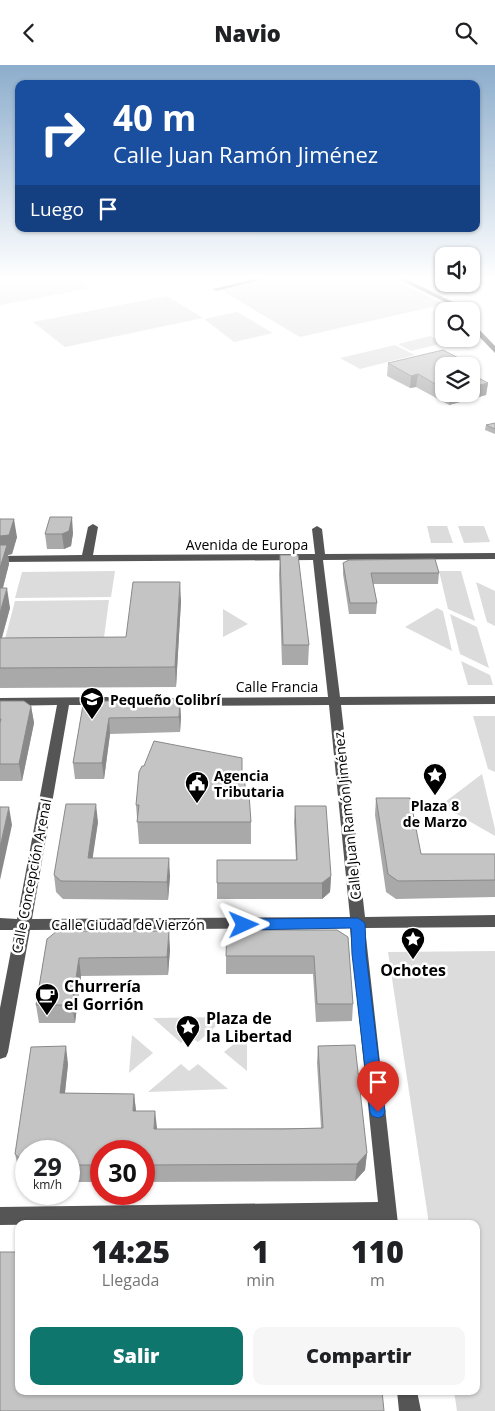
<!DOCTYPE html>
<html lang="es">
<head>
<meta charset="utf-8">
<style>
  body { margin:0; font-family:"Open Sans",sans-serif; background:#f6f6f6; color:#202124; height:100vh; display:flex; flex-direction:column; font-size:19px; white-space:nowrap }
  * { box-sizing:border-box; margin:0 }
  p { font-size:16px; color:#757577 }
  .icon { flex:none; width:28px; height:28px; fill:none; stroke:currentColor; stroke-width:2; stroke-linecap:round; stroke-linejoin:round }
  .map { position:relative; flex:1; overflow:hidden }
  .sheet { position:absolute; left:15px; top:1155px; width:465px; height:175px; display:flex; flex-direction:column; background:#fff; border-radius:10px; box-shadow:0 1px 4px #0004 }
  .sheet>* { flex:none }
  .top-card { position:absolute; left:15px; top:15px; width:465px; height:152px; border-radius:10px; box-shadow:0 1px 4px #0004; background:#1a4fa0; color:#fff; overflow:hidden }
  .fabs { position:absolute; left:435px; top:182px; display:grid; gap:10px }
  .fabs a { display:grid; place-items:center; width:45px; height:45px; border-radius:10px; background:#fff; box-shadow:0 1px 4px #0004; font-size:25px }
  .speed { position:absolute; left:15px; top:1075px; display:flex; gap:10px; font-size:25px; font-weight:700; text-align:center }
  .speed>* { display:grid; place-content:center; width:65px; height:65px; border-radius:50%; background:#fff; box-shadow:0 1px 4px #0004; line-height:1 }
  .speed small { font-size:12px; font-weight:400 }
  .speed .limit { border:8px solid #d22; background:#fff; color:#111 }
  .pin { position:absolute; display:grid; place-items:center; width:42px; height:42px; color:#fff; margin:-51px -21px; border-radius:50% 50% 50% 0; rotate:-45deg; box-shadow:0 0 5px #0007 }
  .pin .icon { rotate:45deg }
  .me { position:absolute; width:55px; margin:-28px; rotate:89deg; stroke-linejoin:round; filter:drop-shadow(0 0 4px #0008) }
  .turn { display:flex; align-items:center; gap:18px; height:105px; padding:0 15px; font-size:22px }
  .turn .icon { width:65px; height:65px; stroke-width:2.5 }
  .turn b { display:block; font-size:35px; line-height:42px }
  .then { display:flex; align-items:center; height:48px; padding:0 15px; background:#0003; gap:10px; font-size:19px }
  .eta { display:flex; justify-content:space-evenly; align-items:center; height:85px; text-align:center }
  .eta b { font-size:30px; font-weight:800; line-height:35px }
  .action { display:flex; gap:10px; margin-top:auto; padding:10px 15px }
  .action a { flex:1; height:58px; border-radius:10px; background:#0f766e; color:#fff; font-size:20px; font-weight:800; line-height:58px; text-align:center }
  .action a+a { background:#f6f6f6; color:#202124 }
  header { display:flex; justify-content:space-between; align-items:center; height:65px; padding:0 15px; background:#fff; font-size:22px; font-weight:800 }
  .map>svg:first-child { display:block }
  .green { fill:#dcdcdc }
  .lines { fill:none; stroke-linecap:round; stroke-linejoin:round }
  .minor { fill:#555; fill-rule:evenodd }
  .wall { fill:#a9a9a9 }
  .shaded-wall { fill:#898989 }
  .building { fill:#c4c4c4; stroke:#898989 }
  .route { fill:#1a73e8; stroke:#114b97 }
  .labels { text-anchor:middle; dominant-baseline:central; stroke-width:5; stroke-linejoin:round; paint-order:stroke }
  .street-label { font-size:14px; fill:#000; stroke:#fff }
  .poi-label { font-size:14px; font-weight:bold; fill:#000; stroke:#fff; text-anchor:start }
  .near-poi-label { font-size:16px; font-weight:bold; fill:#000; stroke:#fff; text-anchor:start }
</style>
</head>
<body>
<header><svg class="icon" aria-label="back" viewBox="0 0 24 24"><path d="M15 5l-7 7 7 7"/></svg>Navio<svg class="icon" aria-label="search" viewBox="0 0 24 24"><circle cx="10" cy="10" r="6"/><path d="M15 15l6 6"/></svg></header>
<div class="map">
<svg width="495" height="1346" viewBox="0 0 495 1346">
  <rect width="100%" height="100%" fill="#fff"/>
  <path class="green" d="M0,214h79l12,9 -91,17z
    M277,214h115l53,25 -145,33 -79,-47z
    M167,231l36,22 -138,29 -32,-25z
    M237,247l36,21 -39,9 -30,-23z
    M430,271l14,7 -33,8 -13,-7z
    M395,280l20,10 -55,14 -20,-11z
    M427,461h20l6,17h-22z
    M458,461h26l6,16 -26,1z
    M115,506l-4,26 -96,1 7,-26z
    M439,506h22l14,50 -27,-12z
    M476,517l19,9v35l-8,-4z
    M109,535l-7,53 -101,1 14,-53z
    M437,543l6,3 9,40 -47,-24z
    M223,544l25,15 -25,13z
    M450,549l27,13 12,41 -29,-14z
    M461,596l29,14 3,10h-25z
    M473,651h22v56l-7,-3z
    M482,709l13,55v7l-54,-31z
    M495,886v460h-38l-3,-20h22v-167h-47l-41,-272z
    M226,952l-28,25 -9,-6 -8,7 -28,-25z
    M247,968v38l-23,-19z
    M132,970l21,18 -24,20z
    M181,999l8,7 9,-7 30,25 -80,3z"/>
  <g class="lines">
    <path class="minor" d="M254,214h12l-50,12 -3,-2z
      M398,214h8l49,24 10,8h-8l-6,-6z
      M471,256l24,25v7l-24,-25z
      M93,459l5,3 -5,28 222,-1 -3,-25 5,-3 5,3 3,25 170,-1v6l-172,1 17,137 155,-1v8l-154,1 24,212 130,-2v12l-130,1 33,296h-18l-1,-4 -379,5v-18l378,-5 -28,-274 -320,2 -22,122 -2,5 -6,2v-51l15,-78h-15v-12l17,1 40,-214 -57,1v-8l108,-1 6,4 -6,4h-39l-37,214 318,-2 -21,-212 -164,1 -6,-4 6,-4 163,-1 -15,-137 -313,2v-6l82,-1 6,-28z
      M397,1326h20l4,20h-22z"/>
  </g>
  <path class="wall" d="M466,297v4h-22v28h27l17,-11 -2,12 -37,10 -33,-18 -6,1 -23,-12 1,-13z
    M495,358v11l-10,-4 1,-5z
    M0,454l17,18 -5,17 -4,1 1,9 -6,24 7,20 -8,30 124,-1 55,-36 -5,86 -176,1z
    M73,468l-2,13 -7,3h-17l-2,-15z
    M280,490l29,90 -1,20h-26l-3,-91z
    M343,498l96,10 -1,11h-65l4,19 -1,11h-27l-6,-40z
    M0,636l31,5 3,17 -12,58h-22z
    M83,640l98,11 -1,16 -70,2 -6,45h-29l-2,-16z
    M242,712l3,18 6,27v22h-112l-3,-39z
    M376,733l45,56h74v43l-99,2 -10,-7 -11,-77z
    M295,741l36,70 -1,16 -8,7h-105v-16l79,-23 -2,-38z
    M98,757l-6,36 78,18 -2,24 -105,-1 -7,-7 -2,-17z
    M337,865l16,74 -1,17 -36,1 -3,-48h-87v-18z
    M47,874l123,10 -2,26 -87,1 -6,47h-36l-3,-18z
    M318,981l49,107 -2,17 -10,11 -211,1v-31h-43v31h-32v-31h-43v27l-7,-7 -4,-17 53,-90 -3,29 69,1 2,17 21,18 164,-1 -4,-65z"/>
  <path class="shaded-wall" d="M466,297v4h-12v-1z
    M418,309l-2,13 -6,1 1,-12z
    M488,318l-2,12 -37,10 1,-11h21v-7z
    M72,452l1,16 -2,13 -7,3 -2,-15z
    M14,454l3,18 -5,17 -4,1 1,9 -9,34v-62z
    M180,517l1,19 -5,86 -1,-20z
    M7,523l3,20 -10,36v-31z
    M180,636l1,15 -1,16 -1,-15z
    M31,641l3,17 -12,58 -3,-17z
    M109,653l1,16 -6,45 -2,-16z
    M96,739l2,18 -8,54 -2,-18z
    M9,742l3,18 -12,55v-33z
    M169,793l1,18 -2,24 -1,-18z
    M331,811l-1,16 -8,7v-16z
    M169,866l1,18 -2,26 -1,-18z
    M79,893l2,18 -6,47 -3,-18z
    M66,981l2,18 -5,46 -3,-17z
    M134,1029l2,17h-3z
    M155,1046l2,17 -2,18 -1,-17z
    M367,1088l-2,17 -10,11 2,-17z"/>
  <path class="building" d="M443,285l23,12 -12,3 3,1h-13v23l-26,-15 -7,2 -23,-13z
    M471,309l17,9 -17,4z
    M495,358v6l-9,-4z
    M50,452h22l-3,14 -7,3h-17z
    M0,454h14l-5,16 -9,1z
    M0,480h7l-7,23z
    M280,490h18l11,90h-26z
    M435,494l4,14h-68l6,30h-27l-7,-40 6,-3z
    M133,517h47l-5,85 -175,1v-30l126,-1z
    M0,523h7l-7,25z
    M0,636h24l7,5 -12,58h-19v-41l1,-4h-1z
    M92,636h88l-1,16 -70,1 -7,45h-29l10,-58z
    M154,676l88,17v19h3v18l4,-1 2,28h-114l2,-17h-3l3,-33 3,-6h2z
    M376,733h34l11,56h74v26l-97,1 -10,-7z
    M66,739h30l-8,54h81l-2,24 -106,-1 -7,-6z
    M295,741h31l5,70 -9,7h-105v-23h80z
    M0,742h9l-9,40z
    M227,865h110l11,7 5,67h-36l-3,-48h-88z
    M57,866h112l-2,26 -88,1 -7,47h-36l11,-66z
    M355,980l12,108 -10,11 -213,1v-14h-43v14h-32v-14h-43v13l-11,-10 16,-107 35,-1 -6,47 74,1 -1,17h22l-1,18h130l39,-1 -5,-82z
    M0,1187h19v139h363l2,20h-384z"/>
  <linearGradient id="sky" x2="0" y2="1"><stop stop-color="#8cadcc"/><stop offset="0.53" stop-color="#fff"/><stop offset="1" stop-color="#fff" stop-opacity="0"/></linearGradient>
  <rect width="495" height="402" fill="url(#sky)"/>
  <path class="route" d="M358,853l7,5 1,31 19,158 -2,4 -5,2 -6,-2 -2,-4 -18,-158 -1,-26 -107,2 -7,-5 7,-6z"/>
  <defs>
    <g id="school-pin" transform="scale(1.25)"><path d="M0 17L-7.5 6A9.5 9.5 0 1 1 7.5 6Z" fill="#000" stroke="#fff"/><path d="M0-5L7-2L0 1L-7-2ZM-4 1L0 2.5L4 1V4Q0 6-4 4Z" fill="#fff"/></g>
    <g id="sight-pin" transform="scale(1.25)"><path d="M0 17L-7.5 6A9.5 9.5 0 1 1 7.5 6Z" fill="#000" stroke="#fff"/><path d="M0-6L1.8-2.2L6-1.7L2.9 1.2L3.7 5.4L0 3.3L-3.7 5.4L-2.9 1.2L-6-1.7L-1.8-2.2Z" fill="#fff"/></g>
    <g id="civic-pin" transform="scale(1.25)"><path d="M0 17L-7.5 6A9.5 9.5 0 1 1 7.5 6Z" fill="#000" stroke="#fff"/><path d="M-.6-6.5H3V-4.5H.6V-3L4-1V1h2V6H-6V1h2V-1L-.6-3ZM-1.2 2.5V6h2.4V2.5Z" fill="#fff"/></g>
    <g id="cafe-pin" transform="scale(1.25)"><path d="M0 17L-7.5 6A9.5 9.5 0 1 1 7.5 6Z" fill="#000" stroke="#fff"/><path d="M-5.5-4.5H6V0H3Q3 3.5 0 3.5H-2.5Q-5.5 3.5-5.5 0ZM3-3.2v2h1.7v-2ZM-6 4.5H4V6H-6Z" fill="#fff"/></g>
  </defs>
  <g fill-rule="evenodd">
    <use href="#school-pin" x="92" y="634"/>
    <use href="#sight-pin" x="435" y="710"/>
    <use href="#civic-pin" x="197" y="718"/>
    <use href="#sight-pin" x="413" y="874"/>
    <use href="#cafe-pin" x="47" y="930"/>
    <use href="#sight-pin" x="188" y="962"/>
  </g>
  <g class="labels">
    <g class="street-label">
      <text x="247" y="479">Avenida de Europa</text>
      <text x="277" y="621">Calle Francia</text>
      <text transform="translate(347 751) rotate(-96)">Calle Juan Ramón Jiménez</text>
      <text transform="translate(31 811) rotate(-79)">Calle Concepción Arenal</text>
      <text x="128" y="859">Calle Ciudad de Vierzón</text>
    </g>
    <g class="poi-label">
      <text x="110" y="634">Pequeño Colibrí</text>
      <text x="214" y="710">Agencia<tspan x="214" dy="16">Tributaria</tspan></text>
      <text x="435" y="740" text-anchor="middle">Plaza 8<tspan x="435" dy="16">de Marzo</tspan></text>
    </g>
    <g class="near-poi-label">
      <text x="413" y="905" text-anchor="middle">Ochotes</text>
      <text x="64" y="921">Churrería<tspan x="64" dy="18">el Gorrión</tspan></text>
      <text x="206" y="953">Plaza de<tspan x="206" dy="18">la Libertad</tspan></text>
    </g>
  </g>
</svg>
<div class="fabs">
<a><svg class="icon" aria-label="sound" viewBox="0 0 24 24"><path d="M4 9h4l5-4v14l-5-4H4zM17 9q2 3 0 6"/></svg></a>
<a><svg class="icon" aria-label="search" viewBox="0 0 24 24"><circle cx="10" cy="10" r="6"/><path d="M15 15l6 6"/></svg></a>
<a><svg class="icon" aria-label="layers" viewBox="0 0 24 24"><path d="M12 4l9 5-9 5-9-5zM3 14l9 5 9-5"/></svg></a>
</div>
<div class="speed"><div>29<small>km/h</small></div><div class="limit">30</div></div>
<div class="pin" style="left:378px;top:1047px;background:#d93025"><svg class="icon" aria-label="arrive" viewBox="0 0 24 24"><path d="M6 21V4h12l-3 4 3 4H6"/></svg></div>
<svg class="me" style="left:244px;top:860px" viewBox="-20 -20 40 40"><path d="M0-17L14 15 0 8-14 15z" fill="#1a73e8" stroke="#fff" stroke-width="4"/></svg>
<div class="top-card">
<div class="turn"><svg class="icon" aria-label="right" viewBox="0 0 24 24"><path d="M7 20v-9h11M14 6l5 5-5 5"/></svg><div><b>40 m</b>Calle Juan Ramón Jiménez</div></div>
<div class="then">Luego<svg class="icon" aria-label="arrive" viewBox="0 0 24 24"><path d="M6 21V4h12l-3 4 3 4H6"/></svg></div>
</div>
<section class="sheet">
<div class="eta">
<div><b>14:25</b><p>Llegada</p></div>
<div><b>1</b><p>min</p></div>
<div><b>110</b><p>m</p></div>
</div>
<div class="action"><a>Salir</a><a>Compartir</a></div>
</section>
</div>
</body>
</html>
